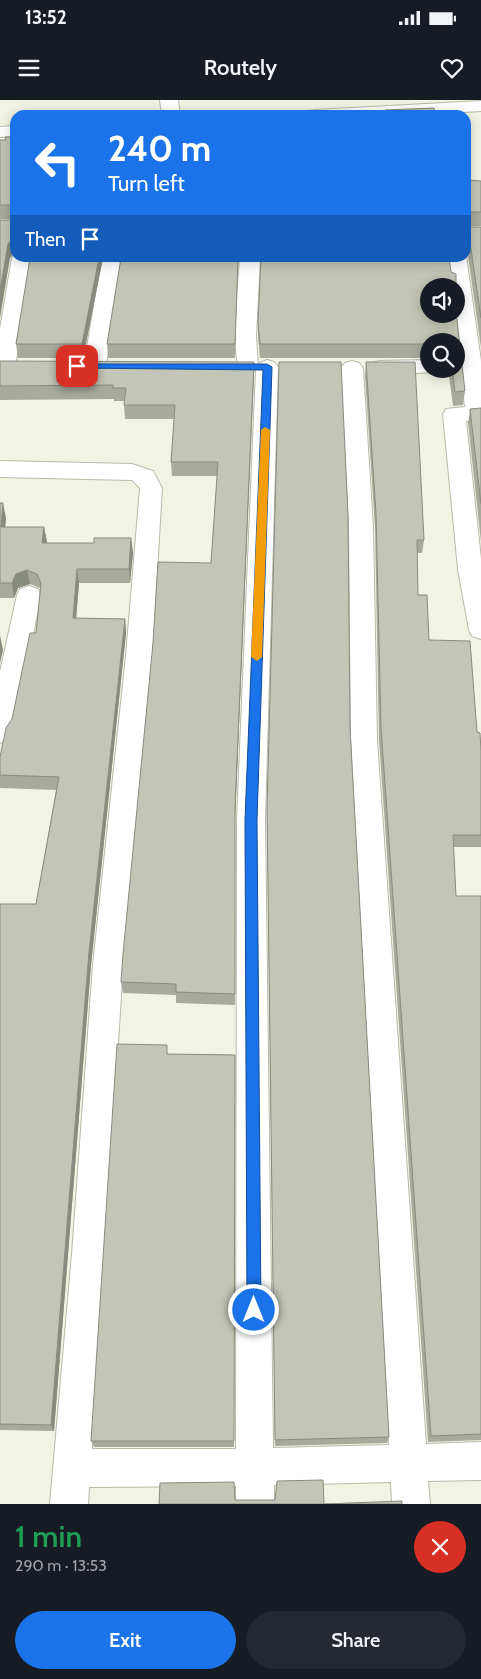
<!DOCTYPE html>
<html lang="en">
<head>
<meta charset="utf-8">
<style>
  body { margin:0; font-family:Cabin,sans-serif; background:#242831; color:#f1f3f6; height:100vh; display:flex; flex-direction:column; font-size:19px; white-space:nowrap }
  * { box-sizing:border-box; margin:0 }
  p { font-size:16px; color:#9ea1a6 }
  .icon { flex:none; width:28px; height:28px; fill:none; stroke:currentColor; stroke-width:2; stroke-linecap:round; stroke-linejoin:round }
  .map { position:relative; height:1404px; overflow:hidden }
  .panel { display:flex; flex-direction:column; background:#171b24; flex:1 }
  .panel>* { flex:none }
  .top-card { position:absolute; left:10px; top:10px; width:461px; height:152px; border-radius:15px; box-shadow:0 2px 12px #0003; background:#1a73e8; color:#fff; overflow:hidden }
  .tools { position:absolute; left:420px; top:178px; display:grid; gap:10px }
  .tools a { display:grid; place-items:center; width:45px; height:45px; border-radius:50%; background:#171b24; box-shadow:0 2px 12px #0003; font-size:25px }
  .pin { position:absolute; display:grid; place-items:center; width:42px; height:42px; color:#fff; margin:-21px; border-radius:10px; box-shadow:0 2px 8px #0006 }
  .me { position:absolute; width:55px; margin:-28px; rotate:0deg; stroke-linejoin:round; filter:drop-shadow(0 0 4px #0008) }
  .turn { display:flex; align-items:center; gap:18px; height:105px; padding:0 15px; font-size:22px }
  .turn .icon { width:65px; height:65px; stroke-width:2.5 }
  .turn b { display:block; font-size:35px; line-height:42px }
  .then { display:flex; align-items:center; height:48px; padding:0 15px; background:#0003; gap:10px; font-size:19px }
  .round { display:grid; place-items:center; flex:none; width:52px; height:52px; border-radius:26px; background:#242831 }
  .summary { display:flex; align-items:center; justify-content:space-between; height:85px; padding:0 15px }
  h1 { font-size:30px; font-weight:600; line-height:38px; color:#1e9e55 }
  .cta { display:flex; gap:10px; margin-top:auto; padding:10px 15px }
  .cta a { flex:1; height:58px; border-radius:30px; background:#1a73e8; color:#fff; font-size:20px; font-weight:600; line-height:58px; text-align:center }
  .cta a+a { background:#242831; color:#f1f3f6 }
  .status { display:flex; justify-content:space-between; align-items:center; height:35px; padding:0 25px; background:#171b24; direction:ltr }
  .status svg { height:14px; fill:currentColor }
  header { display:flex; justify-content:space-between; align-items:center; height:65px; padding:0 15px; background:#171b24; font-size:22px; font-weight:600 }
  .map>svg:first-child { display:block }
  .lines { fill:none; stroke-linecap:round; stroke-linejoin:round }
  .minor-casing { stroke:#b8bbaa; stroke-width:2 }
  .tertiary-casing { stroke:#b8bbaa; stroke-width:2 }
  .minor { fill:#fff; fill-rule:evenodd }
  .tertiary { fill:#fff; fill-rule:evenodd }
  .wall { fill:#a8aa9d }
  .shaded-wall { fill:#888b7f }
  .building { fill:#c3c6b6; stroke:#888b7f }
  .route { fill:#1a73e8; stroke:#114b97 }
  .slow { fill:#f59e0b }
</style>
</head>
<body>
<div class="status"><b>13:52</b><svg viewBox="0 0 49 12"><path d="M0 12V9h3v3zM5 12V6h3v6zM10 12V3h3v9zM15 12V0h3v12zM26 1h20v11H26zM47 4h2v5h-2z"/></svg></div>
<header><svg class="icon" aria-label="menu" viewBox="0 0 24 24"><path d="M4 6h16M4 12h16M4 18h16"/></svg>Routely<svg class="icon" aria-label="heart" viewBox="0 0 24 24"><path d="M12 20l-8-8c-3-5 5-10 8-4 3-6 11-1 8 4z"/></svg></header>
<div class="map">
<svg width="481" height="1404" viewBox="0 0 481 1404">
  <rect width="100%" height="100%" fill="#f1f4e3"/>
  <g class="lines">
    <g class="minor-casing">
      <path id="minor" d="M160,0h18l2,15h-18z
        M15,154v4h17l-17,109 -4,5 -11,1v-44l12,-71z
        M466,156l15,105v61l-15,-1 15,138v80l-9,-3 -3,-6 -11,-61 -15,-155 3,-5 19,-2 -10,-93 1,-28h-5l-3,-28z
        M102,158h20l-16,107 -4,5 -7,2 -7,-2 -4,-5z
        M240,158h20l-4,79 2,27 9,-4 7,2 4,5 -13,453 8,628 116,-3 -38,-705 -2,-212 -8,-160 4,-5 7,-2 7,2 4,5 10,160 4,212 49,704 55,-2v38l-53,1 2,23h-38l-1,-22 -117,3v19h-38v-18l-147,1 -1,17h-38l22,-250 21,-289 33,-309 14,-168 -8,-8 -132,-3v-16l132,3 21,7 9,17 -10,168 -29,309 -31,484h144l1,-629 19,-450 -8,4 -7,-2c-11,-17 -2,-91 -1,-114z
        M429,260v9h9l-2,3 -57,3 -7,-2 -4,-5 4,-5 7,-2z
        M29,486l9,3 3,6 -28,138 -4,7 -9,3v-71l17,-77 3,-6z"/>
    </g>
    <g class="tertiary-casing">
      <path id="tertiary" d="M481,1v10l-70,4h-105l3,-4 6,-1z
        M15,26v10l-15,1v-10z"/>
    </g>
    <use href="#minor" class="minor"/>
    <use href="#tertiary" class="tertiary"/>
  </g>
  <path class="wall" d="M15,37v115l-5,6 4,-39h-14v-79h6z
    M466,80l15,1v45h-14v1h14v121l-13,-92h-2z
    M30,158h73l-20,100h-65l-2,-14z
    M121,158h122h-5l-3,100h-127l-1,-14z
    M429,186l27,28 9,77 -2,14 -10,1 -5,-37h8v-28h-27v17h-169l-2,-21v-14z
    M0,261l254,15 -19,444v185l-59,-2v-8l-53,-2 -2,-11 90,-419 6,-87h-45l-1,-14 3,-43h-49l-1,-14v-4h-10v-2l-114,1z
    M279,262l71,366 39,709 -2,6 -112,3 -8,-626z
    M366,262l58,178 -2,13h-5l1,42 11,45 48,92 4,19v96h-28l3,49h25v544l-53,2 -49,-702 -4,-212 -10,-152z
    M481,308v134l-13,-119 2,-14z
    M0,403l6,15 -1,9h39l3,16h47l37,-5 2,15 -3,30h-51l-3,35 49,1 1,14 -35,332 -37,466 -54,-1v-526h36l20,-114 -56,-2v-31l12,-38 24,-86 4,-44v-1l-10,-4 -12,4 -4,10h-14z
    M168,954l67,1 -1,392h-140l-3,-6z"/>
  <path class="shaded-wall" d="M13,138l2,14 -5,6 -10,60v-27l8,-47z
    M99,158h4l-20,100 -1,-14z
    M254,262l-19,458v185v-198z
    M3,403l3,15 -2,23 -3,-14z
    M44,427l3,15 -2,16 -3,-15z
    M131,438l2,15 -3,30 -1,-14z
    M77,469l2,14 -4,49 -2,-14z
    M27,470l3,14 -12,4 -4,10 -2,-15 4,-9z
    M125,519l1,14 -35,332 -37,466 -3,-6 38,-473z
    M0,535l3,15 -3,13z"/>
  <path class="building" d="M434,8l1,7h-49l-1,-5z
    M5,37h10v105l-2,-4 -5,6 -8,47v-71h14v-15h-14v-65h6z
    M466,80l15,1v31h-14v15h14v91l-11,-76h-4z
    M30,158h69l-17,86h-66z
    M121,158h117l-3,86h-128z
    M261,158h188l2,14 5,2v12h-27v28h27v-3l9,80 -10,1 -3,-23h4v-28h-27v3h-169l-2,-21z
    M0,261l254,1 -19,445v187l-59,-2v-8l-55,-2 2,-28 30,-311 5,-81 53,1 7,-101h-47l4,-57h-51l2,-17h-13v-3l-113,1z
    M279,262h62l7,153 2,213 39,709 -114,3 -8,-632z
    M366,262h49l9,178h-7l1,55h9l2,45 41,1 7,91 3,1 1,18v84h-28l3,61h25v538l-50,2 -50,-709 -5,-213z
    M481,308v96l-11,-95z
    M0,403h3l-2,24h43l-2,16h52v-5h37l-2,31h-52l-4,49 52,1 -36,333 -38,473 -51,-1v-520h36l23,-127 -59,-2v-18l6,-29 6,-9 18,-86h6l5,-50 -4,-9 -10,-4 -11,4 -4,9h-12z
    M117,944l50,1v9l68,1 -1,386h-143z
    M323,1380l1,24 78,-3v3h-243l1,-21 74,-1 1,18h40l2,-19z"/>
  <path class="route" d="M74,264h193l5,3 -15,453 4,490 -2,5 -5,2 -5,-2 -2,-5 -2,-490 18,-450 -186,-2h-3z"/>
  <path class="slow" d="M265,327l5,3 -8,227 -5,4 -6,-4 10,-227z"/>
</svg>
<div class="tools">
<a><svg class="icon" aria-label="sound" viewBox="0 0 24 24"><path d="M4 9h4l5-4v14l-5-4H4zM17 9q2 3 0 6"/></svg></a>
<a><svg class="icon" aria-label="search" viewBox="0 0 24 24"><circle cx="10" cy="10" r="6"/><path d="M15 15l6 6"/></svg></a>
</div>
<div class="pin" style="left:77px;top:266px;background:#d93025"><svg class="icon" aria-label="arrive" viewBox="0 0 24 24"><path d="M6 21V4h12l-3 4 3 4H6"/></svg></div>
<svg class="me" style="left:254px;top:1210px" viewBox="-20 -20 40 40"><circle r="17" fill="#1a73e8" stroke="#fff" stroke-width="3"/><path d="M0-11L8 9 0 5-8 9z" fill="#fff"/></svg>
<div class="top-card">
<div class="turn"><svg class="icon" aria-label="left" viewBox="0 0 24 24"><path d="M17 20v-9H6M10 6l-5 5 5 5"/></svg><div><b>240 m</b>Turn left</div></div>
<div class="then">Then<svg class="icon" aria-label="arrive" viewBox="0 0 24 24"><path d="M6 21V4h12l-3 4 3 4H6"/></svg></div>
</div>
</div>
<section class="panel">
<div class="summary"><div><h1>1 min</h1><p>290 m · 13:53</p></div><a class="round" style="background:#d93025;color:#fff"><svg class="icon" aria-label="close" viewBox="0 0 24 24"><path d="M6 6l12 12M18 6L6 18"/></svg></a></div>
<div class="cta"><a>Exit</a><a>Share</a></div>
</section>
</body>
</html>
